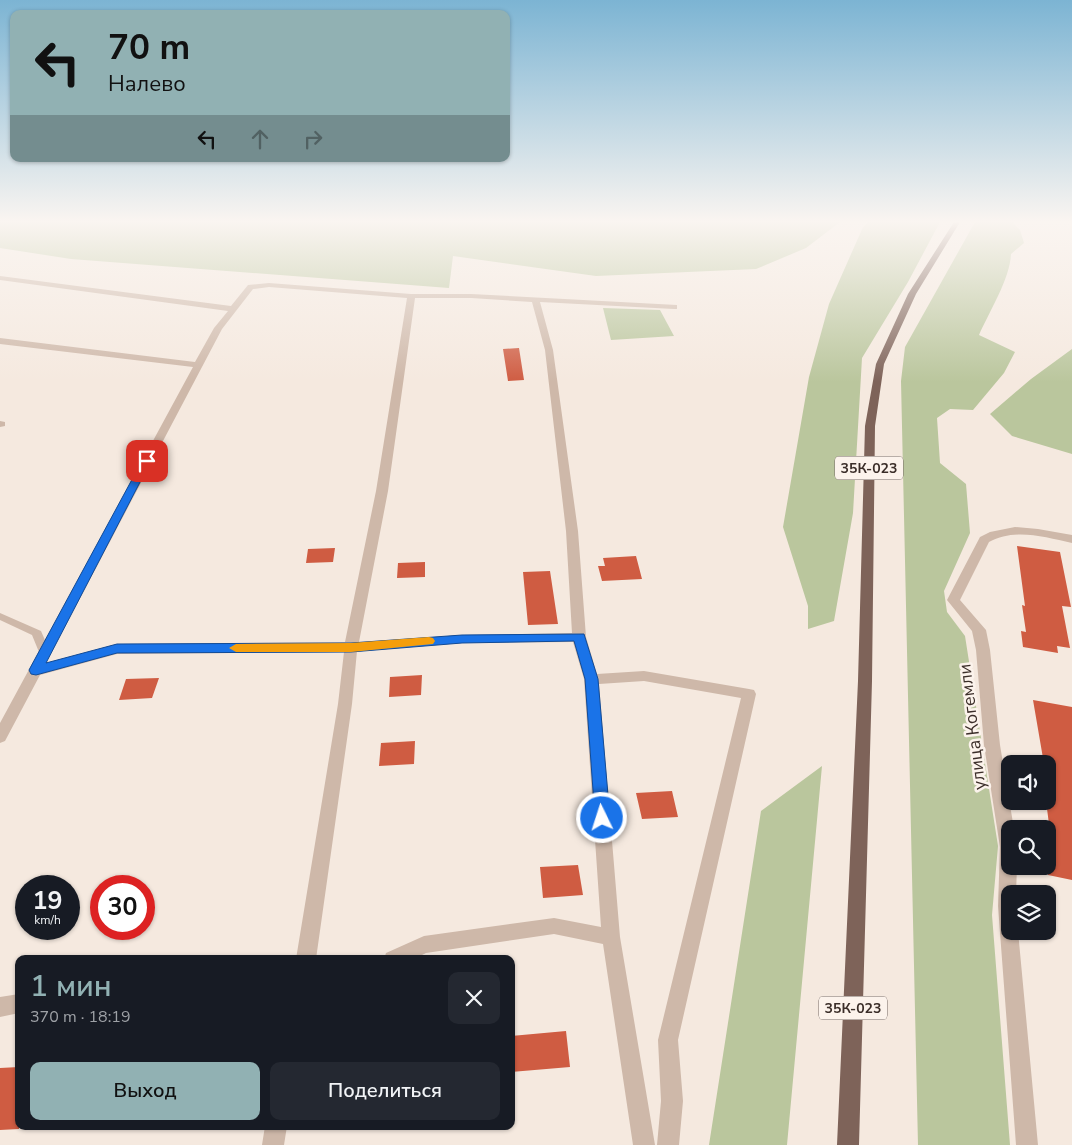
<!DOCTYPE html>
<html lang="ru">
<head>
<meta charset="utf-8">
<style>
  body { margin:0; font-family:"Nunito Sans",sans-serif; background:#242831; color:#f1f3f6; height:100vh; display:flex; flex-direction:column; font-size:19px; white-space:nowrap }
  * { box-sizing:border-box; margin:0 }
  p { font-size:16px; color:#9ea1a6 }
  .icon { flex:none; width:28px; height:28px; fill:none; stroke:currentColor; stroke-width:2; stroke-linecap:round; stroke-linejoin:round }
  .map { position:relative; flex:1; overflow:hidden }
  .side { position:absolute; left:15px; top:955px; width:500px; height:175px; display:flex; flex-direction:column; background:#171b24; border-radius:10px; box-shadow:0 1px 4px #0004 }
  .side>* { flex:none }
  .guide { position:absolute; left:10px; top:10px; width:500px; height:152px; border-radius:10px; box-shadow:0 1px 4px #0004; background:#91b1b3; color:#111; overflow:hidden }
  .controls { position:absolute; left:1001px; top:755px; display:grid; gap:10px }
  .controls a { display:grid; place-items:center; width:55px; height:55px; border-radius:10px; background:#171b24; box-shadow:0 1px 4px #0004; font-size:25px }
  .speed { position:absolute; left:15px; top:875px; display:flex; gap:10px; font-size:25px; font-weight:700; text-align:center }
  .speed>* { display:grid; place-content:center; width:65px; height:65px; border-radius:50%; background:#171b24; box-shadow:0 1px 4px #0004; line-height:1 }
  .speed small { font-size:12px; font-weight:400 }
  .speed .limit { border:8px solid #d22; background:#fff; color:#111 }
  .pin { position:absolute; display:grid; place-items:center; width:42px; height:42px; color:#fff; margin:-21px; border-radius:10px; box-shadow:0 2px 8px #0006 }
  .me { position:absolute; width:55px; margin:-28px; rotate:356deg; stroke-linejoin:round; filter:drop-shadow(0 0 4px #0008) }
  .turn { display:flex; align-items:center; gap:18px; height:105px; padding:0 15px; font-size:22px }
  .turn .icon { width:65px; height:65px; stroke-width:2.5 }
  .turn b { display:block; font-size:35px; line-height:42px }
  .lanes { display:flex; align-items:center; height:48px; padding:0 15px; background:#0003; justify-content:center; gap:25px; direction:ltr }
  .lanes .off { opacity:.35 }
  .round { display:grid; place-items:center; flex:none; width:52px; height:52px; border-radius:10px; background:#242831 }
  .headline { display:flex; align-items:center; justify-content:space-between; height:85px; padding:0 15px }
  h1 { font-size:30px; font-weight:600; line-height:38px; color:#91b1b3 }
  .cta { display:flex; gap:10px; margin-top:auto; padding:10px 15px }
  .cta a { flex:1; height:58px; border-radius:10px; background:#91b1b3; color:#111; font-size:20px; font-weight:600; line-height:58px; text-align:center }
  .cta a+a { background:#242831; color:#f1f3f6 }
  .map>svg:first-child { display:block }
  .green { fill:#bac69d }
  .building { fill:#cf5c42 }
  .lines { fill:none; stroke-linecap:round; stroke-linejoin:round }
  .lane { fill:#ceb8a9; fill-rule:evenodd }
  .street { fill:#ceb8a9; fill-rule:evenodd }
  .primary { fill:#7e6359; fill-rule:evenodd }
  .route { fill:#1a73e8; stroke:#114b97 }
  .slow { fill:#f59e0b }
  .labels { text-anchor:middle; dominant-baseline:central; stroke-width:5; stroke-linejoin:round; paint-order:stroke }
  .shield { fill:#fcf3ec; stroke:#756964; stroke-width:1 }
  .shield-label { font-size:14px; font-weight:bold; fill:#3b2e29 }
  .near-street-label { font-size:18px; fill:#3b2e29; stroke:#fcf3ec }
</style>
</head>
<body>
<div class="map">
<svg width="1072" height="1145" viewBox="0 0 1072 1145">
  <rect width="100%" height="100%" fill="#f5e9df"/>
  <path class="green" d="M0,222h840l-34,26 -50,21 -160,7 -143,-20 -4,32 -378,-29 -71,-11z
    M869,222h71l-32,60 -46,76 -9,155 -19,108 -26,8v-23l-25,-79 26,-150 20,-73 34,-77z
    M975,222h37l8,8 4,13 -13,11c-1,25 -22,58 -32,81l36,17 -11,21 -31,37 -23,-1 -13,9 3,45 26,21 4,49 -26,58 3,21 18,24 33,210 -6,69 18,230h-92l-17,-764 4,-34z
    M603,308l57,2 14,26 -63,4z
    M1072,349v105l-60,-18 -22,-22 41,-35z
    M822,766l-35,379h-78l52,-334z"/>
  <path class="building" d="M519,348l5,32 -16,1 -5,-32z
    M1017,546l43,6 11,55 -9,-1 8,42 -13,-2 1,7 -35,-6 -2,-16 5,1 -4,-27 3,1z
    M335,548l-2,14 -27,1 2,-14z
    M636,556l6,23 -40,2 -4,-15h7l-2,-8z
    M425,562v15l-28,1 1,-15z
    M550,571l8,53 -30,1 -5,-53z
    M422,675l-1,20 -32,2 1,-20z
    M159,678l-7,20 -33,2 7,-21z
    M1033,700l39,7v173l-24,-5v-21l5,1 -7,-54 2,-37h-4z
    M415,741l-1,23 -35,2 2,-23z
    M672,791l6,26 -36,2 -6,-26z
    M578,865l5,30 -40,3 -3,-31z
    M566,1031l4,36 -59,5v-36z
    M19,1067v62l-19,1v-62z"/>
  <g class="lines">
    <path class="lane" d="M0,613l41,18 10,23 -2,3h-8l-9,-22 -32,-15z"/>
    <path class="street" d="M0,276l231,30 17,-21 21,-2 142,11h60l206,11v4h-3l-134,-7 13,48 25,181 8,106 11,37 47,-3 105,18 5,1 2,4 -78,346 5,61 -4,44h-22l4,-44 -3,-61 83,-342 -97,-17 -45,3 21,253 35,208h-22l-30,-201 -49,-10 -128,19 -12,6h-30l2,-6 38,-17 130,-18 47,9 -17,-248 -11,-37 -111,1 -105,8 -5,53 -36,255h-20l42,-255 6,-52 -227,2 -77,21 -35,66 -5,2v-20l193,-356 -193,-23v-6l195,24 19,-34 14,-17 -228,-31zM269,287l138,11 -31,193 -31,151 -228,2 -71,19 176,-334 31,-40zM415,298h56l61,4 13,48 21,181 6,102 -110,2 -103,7 29,-151z
      M0,421l5,1v4l-5,1z
      M1015,527l23,2 34,6v8c-28,-6 -57,-15 -83,-1l-29,58 26,30 4,20 10,95 14,84h-4v37h7l-1,28h-6v37h8l20,214h-22l-18,-239 2,-59 -16,-102 -8,-95 -4,-19 -25,-31 33,-63 10,-5z
      M19,994v19l-19,4v-20z
      M265,1126h22l-3,19h-22z"/>
    <path class="primary" d="M954,222h6l-44,72 -32,70 -9,62 -3,255 -13,464h-22l21,-464 7,-255 11,-62 32,-70z"/>
  </g>
  <linearGradient id="sky" x2="0" y2="1"><stop stop-color="#7cb4d3"/><stop offset="0.58" stop-color="#faf5f1"/><stop offset="1" stop-color="#faf5f1" stop-opacity="0"/></linearGradient>
  <rect width="1072" height="382" fill="url(#sky)"/>
  <path class="route" d="M147,458l4,3 -105,202 71,-19 234,-1 111,-8 122,-1 14,45 12,139 -3,4 -5,2 -5,-2 -2,-4 -10,-139 -11,-38 -112,2 -111,9 -234,1 -81,22 -5,-1 -2,-4 113,-209z"/>
  <path class="slow" d="M429,637l4,1 2,3 -2,3 -82,8h-115l-7,-4 7,-4 115,-1z"/>
  <g class="labels">
    <g class="shield">
      <rect x="835" y="456.5" width="68" height="23" rx="4"/>
      <rect x="819" y="996.5" width="68" height="23" rx="4"/>
    </g>
    <g class="shield-label">
      <text x="869" y="468">35К-023</text>
      <text x="853" y="1008">35К-023</text>
    </g>
    <g class="near-street-label">
      <text transform="translate(972 727) rotate(-97)">улица Когемли</text>
    </g>
  </g>
</svg>
<div class="controls">
<a><svg class="icon" aria-label="sound" viewBox="0 0 24 24"><path d="M4 9h4l5-4v14l-5-4H4zM17 9q2 3 0 6"/></svg></a>
<a><svg class="icon" aria-label="search" viewBox="0 0 24 24"><circle cx="10" cy="10" r="6"/><path d="M15 15l6 6"/></svg></a>
<a><svg class="icon" aria-label="layers" viewBox="0 0 24 24"><path d="M12 4l9 5-9 5-9-5zM3 14l9 5 9-5"/></svg></a>
</div>
<div class="speed"><div>19<small>km/h</small></div><div class="limit">30</div></div>
<div class="pin" style="left:147px;top:461px;background:#d93025"><svg class="icon" aria-label="arrive" viewBox="0 0 24 24"><path d="M6 21V4h12l-3 4 3 4H6"/></svg></div>
<svg class="me" style="left:602px;top:818px" viewBox="-20 -20 40 40"><circle r="17" fill="#1a73e8" stroke="#fff" stroke-width="3"/><path d="M0-11L8 9 0 5-8 9z" fill="#fff"/></svg>
<div class="guide">
<div class="turn"><svg class="icon" aria-label="left" viewBox="0 0 24 24"><path d="M17 20v-9H6M10 6l-5 5 5 5"/></svg><div><b>70 m</b>Налево</div></div>
<div class="lanes"><svg class="icon" aria-label="left" viewBox="0 0 24 24"><path d="M17 20v-9H6M10 6l-5 5 5 5"/></svg><svg class="icon off" aria-label="ahead" viewBox="0 0 24 24"><path d="M12 20V5M6 11l6-6 6 6"/></svg><svg class="icon off" aria-label="right" viewBox="0 0 24 24"><path d="M7 20v-9h11M14 6l5 5-5 5"/></svg></div>
</div>
<section class="side">
<div class="headline"><div><h1>1 мин</h1><p>370 m · 18:19</p></div><a class="round"><svg class="icon" aria-label="close" viewBox="0 0 24 24"><path d="M6 6l12 12M18 6L6 18"/></svg></a></div>
<div class="cta"><a>Выход</a><a>Поделиться</a></div>
</section>
</div>
</body>
</html>
